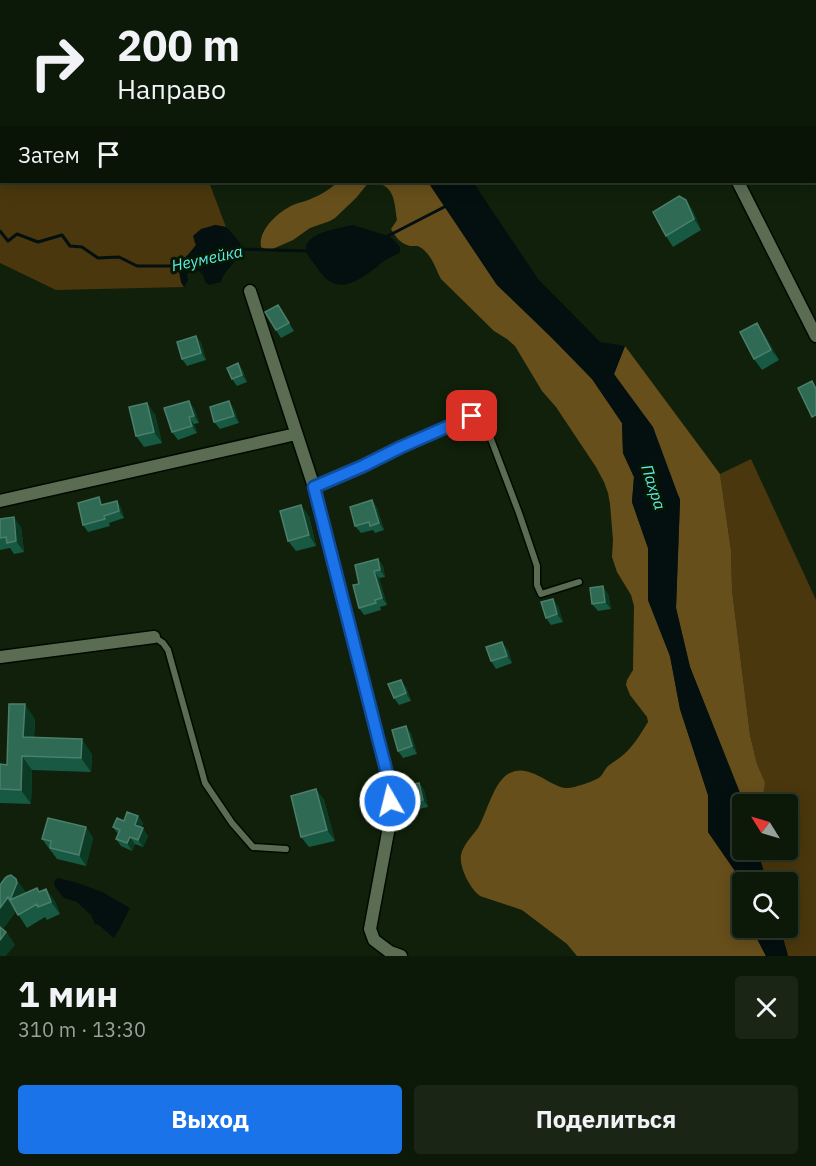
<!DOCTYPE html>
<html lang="ru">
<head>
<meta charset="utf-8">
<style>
  body { margin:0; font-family:"IBM Plex Sans",sans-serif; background:#1a2516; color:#f1f3f6; height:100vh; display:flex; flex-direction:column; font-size:22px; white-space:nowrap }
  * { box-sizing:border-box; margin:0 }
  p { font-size:20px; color:#9aa09c }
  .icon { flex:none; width:33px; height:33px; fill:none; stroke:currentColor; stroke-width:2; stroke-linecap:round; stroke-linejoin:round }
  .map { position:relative; height:956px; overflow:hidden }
  .panel { display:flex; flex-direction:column; background:#0c1808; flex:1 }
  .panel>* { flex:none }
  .guide { position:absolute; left:0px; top:0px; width:816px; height:183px; box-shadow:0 3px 15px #0003,0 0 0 2px #2c3729; background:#0c1808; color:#f1f3f6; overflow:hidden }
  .needle { width:39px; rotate:307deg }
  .fabs { position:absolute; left:732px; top:794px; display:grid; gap:12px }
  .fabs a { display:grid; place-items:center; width:66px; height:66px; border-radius:6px; background:#0c1808; box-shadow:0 3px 15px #0003,0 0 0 2px #2c3729; font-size:30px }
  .pin { position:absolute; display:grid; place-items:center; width:51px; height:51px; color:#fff; margin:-26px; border-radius:12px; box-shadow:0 3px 9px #0006 }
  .me { position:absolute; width:66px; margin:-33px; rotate:352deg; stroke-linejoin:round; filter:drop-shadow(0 0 4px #0008) }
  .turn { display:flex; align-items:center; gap:21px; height:126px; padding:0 18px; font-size:27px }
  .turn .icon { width:78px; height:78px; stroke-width:2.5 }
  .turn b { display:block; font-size:42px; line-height:51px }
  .then { display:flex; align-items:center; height:57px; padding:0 18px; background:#0003; gap:12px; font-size:22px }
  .round { display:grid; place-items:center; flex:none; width:63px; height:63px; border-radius:6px; background:#1a2516 }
  .headline { display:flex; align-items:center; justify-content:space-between; height:102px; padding:0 18px }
  h1 { font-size:36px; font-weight:700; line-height:45px }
  .button { display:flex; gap:12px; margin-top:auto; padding:12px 18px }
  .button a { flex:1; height:69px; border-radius:6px; background:#1a73e8; color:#fff; font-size:24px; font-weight:700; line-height:69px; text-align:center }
  .button a+a { background:#1a2516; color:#f1f3f6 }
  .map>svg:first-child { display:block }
  .green { fill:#4a370d }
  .forest { fill:#674f1b }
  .water { fill:#040f0f }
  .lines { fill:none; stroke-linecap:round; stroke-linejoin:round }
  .stream { stroke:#040f0f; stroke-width:3 }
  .service-casing { stroke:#010a00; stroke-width:9 }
  .minor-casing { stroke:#010a00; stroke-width:15 }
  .service { stroke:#5a6d53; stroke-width:6 }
  .minor { stroke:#5a6d53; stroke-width:12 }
  .wall { fill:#175942 }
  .shaded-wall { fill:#0b3b24 }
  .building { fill:#2e6a54; stroke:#4b7f6b; stroke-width:1.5 }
  .route-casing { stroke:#114b97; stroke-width:15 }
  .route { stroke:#1a73e8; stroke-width:10 }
  .labels { text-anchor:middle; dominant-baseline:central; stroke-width:6; stroke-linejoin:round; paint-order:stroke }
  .water-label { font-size:16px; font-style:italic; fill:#5aede6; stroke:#071703 }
</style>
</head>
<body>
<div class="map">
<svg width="816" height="956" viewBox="0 0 816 956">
  <rect width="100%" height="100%" fill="#10200a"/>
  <path class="green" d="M0,149h2v33h207l17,45 -11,-2 -21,15 2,5 -5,8 -5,3 -5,26 3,5 -128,3 -56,-27z
    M751,459l65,141v356h-28l-8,-29h8v-45h-21l-10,-33h31v-45h-44l-1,-4 18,-2 4,-16 -8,-18 -7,-29 -18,-145 -1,-40 -11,-76z"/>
  <path class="forest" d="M338,182h90l69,103 55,53 40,41 30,44 1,30 11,24 -2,25 16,46v52l22,56 10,53 28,86v37l27,39 7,32v24h9l15,29h-189l-10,-12 -45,-34 -42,-14c-10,-7 -21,-29 -19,-41 2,-10 11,-19 17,-27 9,-15 16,-48 32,-55 19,-10 38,12 55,15 7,1 30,-7 35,-11 3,-3 5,-8 8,-11 5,-4 11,-7 15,-11 10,-8 18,-22 25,-33l-1,-5 -17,-22 -4,-10 1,-5 6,-10 1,-64 -3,-11 -14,-23 -5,-15 1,-17 -3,-36 -2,-11 -4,-11 -8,-15 -40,-60 -14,-16 -27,-45 -8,-7 -13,-8 -53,-52c-5,-9 -8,-21 -17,-29 -8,-7 -9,-2 -17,-5 -8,-3 -12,-9 -16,-16l6,-9c-3,-20 -2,-37 -28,-38l-13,16 -21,20 -5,3 -20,7 -17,12 -25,11 -7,-4c-3,-17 17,-35 32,-42 7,-3 15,-4 22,-8 8,-3 17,-10 23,-15z
    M625,346l95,128 11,76 1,40 18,145 7,29 8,18 -1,8 -3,8 -18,2 -53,-133 -14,-59 4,-109 -66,-125z"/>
  <path class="water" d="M428,182h45l65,97 62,63 25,4 -11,28 39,53 27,73 -4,108 14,59 54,137h-2v45h15l10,33h-25v21l-7,-32 -27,-39v-37l-28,-86 -10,-53 -22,-56v-52l-16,-46 2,-25 -11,-24 -1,-30 -30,-44 -40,-41 -55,-53z
    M215,225l11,2 4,4 10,12 1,6c-4,16 -16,18 -20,33l-12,3 -4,-3c-1,-11 -10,-15 -18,-8l1,6 -4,7 -3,-5 -3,-15 18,-22 -3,-9 8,-7z
    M353,225l35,11 5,3 7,8v5c-5,4 -11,5 -16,9 -13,10 -35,31 -53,21 -8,-4 -11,-11 -16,-17 -3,-5 -9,-10 -9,-16 0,-17 35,-21 47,-24z
    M58,878l20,5 24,9 28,16 -10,20 -6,10 -15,-13 -4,-1 -4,-9 -14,-13 -13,-4 -10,-13 1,-5z
    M751,927h29l8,29h-22z"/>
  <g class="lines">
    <path class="stream" d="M0,231l8,10 9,-7 21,8 24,-7 8,11 12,1 16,11 21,-1 18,9h44
      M384,238l64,-33
      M239,249l68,2"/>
    <g class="service-casing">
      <path id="service" d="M314,487l50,-21 37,-19 71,-31 8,2 6,8 33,87 18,53v19l4,9 38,-12
        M154,637l9,6 5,7 37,133 27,40 21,24 33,2"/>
    </g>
    <g class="minor-casing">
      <path id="minor" d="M641,0l1,2
        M738,182l78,154
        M250,291l63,193 77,301 1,31 -21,113 4,11 16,12 11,4
        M0,501l296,-67
        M0,657l154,-20"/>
    </g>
    <use href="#service" class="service"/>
    <use href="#minor" class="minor"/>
  </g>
  <path class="wall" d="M0,0h10v2h-8v27h-2z
    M673,0h21l-2,2h-18z
    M686,200l7,11 8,19 -28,17 -7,-11z
    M278,305l16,26 -13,7 -5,-8z
    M764,334l15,26 -17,10 -8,-11z
    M196,336l5,7 5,17 -19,6 -5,-7z
    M238,363l5,8 4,11 -10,4 -5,-7z
    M194,408l5,15 -5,1 3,9 -19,7 -6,-8z
    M234,409l5,14 -19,6 -6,-7z
    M155,414l7,29 -18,4 -8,-11z
    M372,500l5,8 7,22 -9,3 -2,-3 -12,3 -6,-7z
    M117,501l4,7 3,10 -15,5 1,3 -22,6 -5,-7z
    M309,516l7,30 -20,5 -8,-10z
    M0,519l21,8 3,25 -10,2 -4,-6 -10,2z
    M378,559l5,7 2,11 -6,1 8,27 -7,2 1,3 -17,5 -5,-7v-24z
    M608,594l3,15 -13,2 -6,-7z
    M558,606l5,16 -12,3 -5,-7z
    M508,650l4,13 -16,6 -5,-8z
    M406,687l5,14 -12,4 -5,-7z
    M35,719l-1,19 58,16 -1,18 -59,-2 -1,34 -31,-1v-39l7,1z
    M411,733l6,21 -14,4 -5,-7z
    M419,783l5,7 4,17 -14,3 -5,-7z
    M316,789l8,11 11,41 -26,6 -8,-10z
    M138,816l5,7 -2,5 7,8 -5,11 -8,-3 -3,7 -11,-5 -5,-7 2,-5 -5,-7 11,-6z
    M86,827l7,11 -7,28 -29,-7 -15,-20z
    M16,879l10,14 14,-1 6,-3 9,13 5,12 -13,6 -2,-3 -18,11 -11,-17 -13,18 3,3 9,13 -15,11v-71z"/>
  <path class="shaded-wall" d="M1,0h9v2h-8v19l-2,-2z
    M686,200l7,11 8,19 -7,-11z
    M757,323l7,11 15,26 -8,-10z
    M196,336l5,7 5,17 -5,-7z
    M238,363l5,8 4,11 -5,-7z
    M189,401l5,7 5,15 -5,-7z
    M229,401l5,8 5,14 -5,-7z
    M147,403l8,11 7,29 -8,-11z
    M189,417l5,7 3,9 -5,-7z
    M372,500l5,8 7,22 -5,-7z
    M117,501l4,7 3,10 -5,-7z
    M301,505l8,11 7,30 -7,-11z
    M14,517l7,10 3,25 -8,-11z
    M378,559l5,7 2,11 -5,-7z
    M374,571l5,7 8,27 -5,-7z
    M603,586l5,8 3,15 -6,-7z
    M553,599l5,7 5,16 -6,-8z
    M502,642l6,8 4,13 -5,-7z
    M401,680l5,7 5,14 -5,-8z
    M25,704l10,15 -2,33 -10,-15z
    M406,726l5,7 6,21 -5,-8z
    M82,739l10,15 -1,18 -10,-14z
    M22,756l10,14 -1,34 -10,-14z
    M419,783l5,7 4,17 -5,-7z
    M316,789l8,11 11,41 -8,-11z
    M138,816l5,7 -3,9 -5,-7z
    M86,827l7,11 -7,28 -7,-11z
    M143,828l5,8 -5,11 -5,-7z
    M130,837l5,7 -3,7 -5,-8z
    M16,879l9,13 1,4 -16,4z
    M46,889l9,13 5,12 -9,-12z
    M8,897l9,13 -17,23v-25z
    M6,932l9,13 -9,11h-6v-16z"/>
  <path class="building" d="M679,196l7,4 8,19 -28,17 -13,-24z
    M278,305l11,18 -13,7 -11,-18z
    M757,323l14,27 -17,9 -14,-27z
    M196,336l5,17 -19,6 -5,-17z
    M238,363l4,12 -10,4 -5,-11z
    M812,381l4,8v26l-4,2 -14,-29z
    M189,401l5,15 -5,1 3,9 -20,6 -8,-24z
    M229,401l5,15 -20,6 -4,-15z
    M147,403l7,29 -18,4 -7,-29z
    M99,497l2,8 16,-4 2,10 -15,5 1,3 -22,6 -5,-22z
    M372,500l7,23 -9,3 -1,-4 -14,4 -5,-19z
    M301,505l8,30 -21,6 -8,-30z
    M14,517l2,24 -9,2 -1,-6 -6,1v-19z
    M378,559l2,11 -6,1 8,27 -7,2 1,3 -17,5 -6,-23 6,-1 -4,-19z
    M603,586l2,16 -13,2 -2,-16z
    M553,599l4,15 -11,4 -5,-16z
    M502,642l5,14 -16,5 -5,-14z
    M401,680l5,13 -12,5 -6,-14z
    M9,704h16l-2,33 59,2 -1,19 -59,-2 -1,34 -21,-1v-25l7,1z
    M406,726l6,20 -14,5 -6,-21z
    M419,783l4,17 -14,3 -4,-17z
    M316,789l11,41 -26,7 -10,-41z
    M127,812l11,4 -3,9 8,3 -5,12 -8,-3 -3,6 -11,-4 4,-9 -7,-3 4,-9 7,3z
    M48,818l38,9 -7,28 -29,-7 1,-7 -9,-2z
    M11,875l5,4 1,4 -7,17 27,-12 2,4 7,-3 5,13 -13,5 -1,-3 -19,11 -10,-18 -8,11v-23l5,-7 3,-2z
    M0,927l6,5 -6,8z"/>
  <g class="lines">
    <g class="route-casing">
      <path id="route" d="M390,801v-16l-76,-298 49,-21 38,-19 71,-31"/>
    </g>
    <use href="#route" class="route"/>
  </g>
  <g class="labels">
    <g class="water-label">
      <text transform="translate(207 258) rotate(-12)">Неумейка</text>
      <text transform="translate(654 487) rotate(72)">Пахра</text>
    </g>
  </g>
</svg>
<div class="fabs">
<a><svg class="needle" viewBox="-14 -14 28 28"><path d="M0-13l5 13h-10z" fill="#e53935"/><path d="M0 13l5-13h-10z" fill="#9aa09c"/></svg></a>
<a><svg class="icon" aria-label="search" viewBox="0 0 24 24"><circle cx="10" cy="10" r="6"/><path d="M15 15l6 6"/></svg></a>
</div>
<div class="pin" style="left:472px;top:416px;background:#d93025"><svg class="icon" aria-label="arrive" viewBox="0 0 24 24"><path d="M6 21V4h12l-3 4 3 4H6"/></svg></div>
<svg class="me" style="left:390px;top:801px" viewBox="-20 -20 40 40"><circle r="17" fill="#1a73e8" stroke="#fff" stroke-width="3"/><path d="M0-11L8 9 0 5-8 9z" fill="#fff"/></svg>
<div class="guide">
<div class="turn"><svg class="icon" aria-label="right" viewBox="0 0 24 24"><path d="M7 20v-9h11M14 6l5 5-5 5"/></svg><div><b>200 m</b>Направо</div></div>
<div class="then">Затем<svg class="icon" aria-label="arrive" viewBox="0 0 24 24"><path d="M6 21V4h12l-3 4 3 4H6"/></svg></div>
</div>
</div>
<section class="panel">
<div class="headline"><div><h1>1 мин</h1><p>310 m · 13:30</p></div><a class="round"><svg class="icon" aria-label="close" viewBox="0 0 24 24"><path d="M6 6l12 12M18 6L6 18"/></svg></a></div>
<div class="button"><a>Выход</a><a>Поделиться</a></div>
</section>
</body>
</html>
